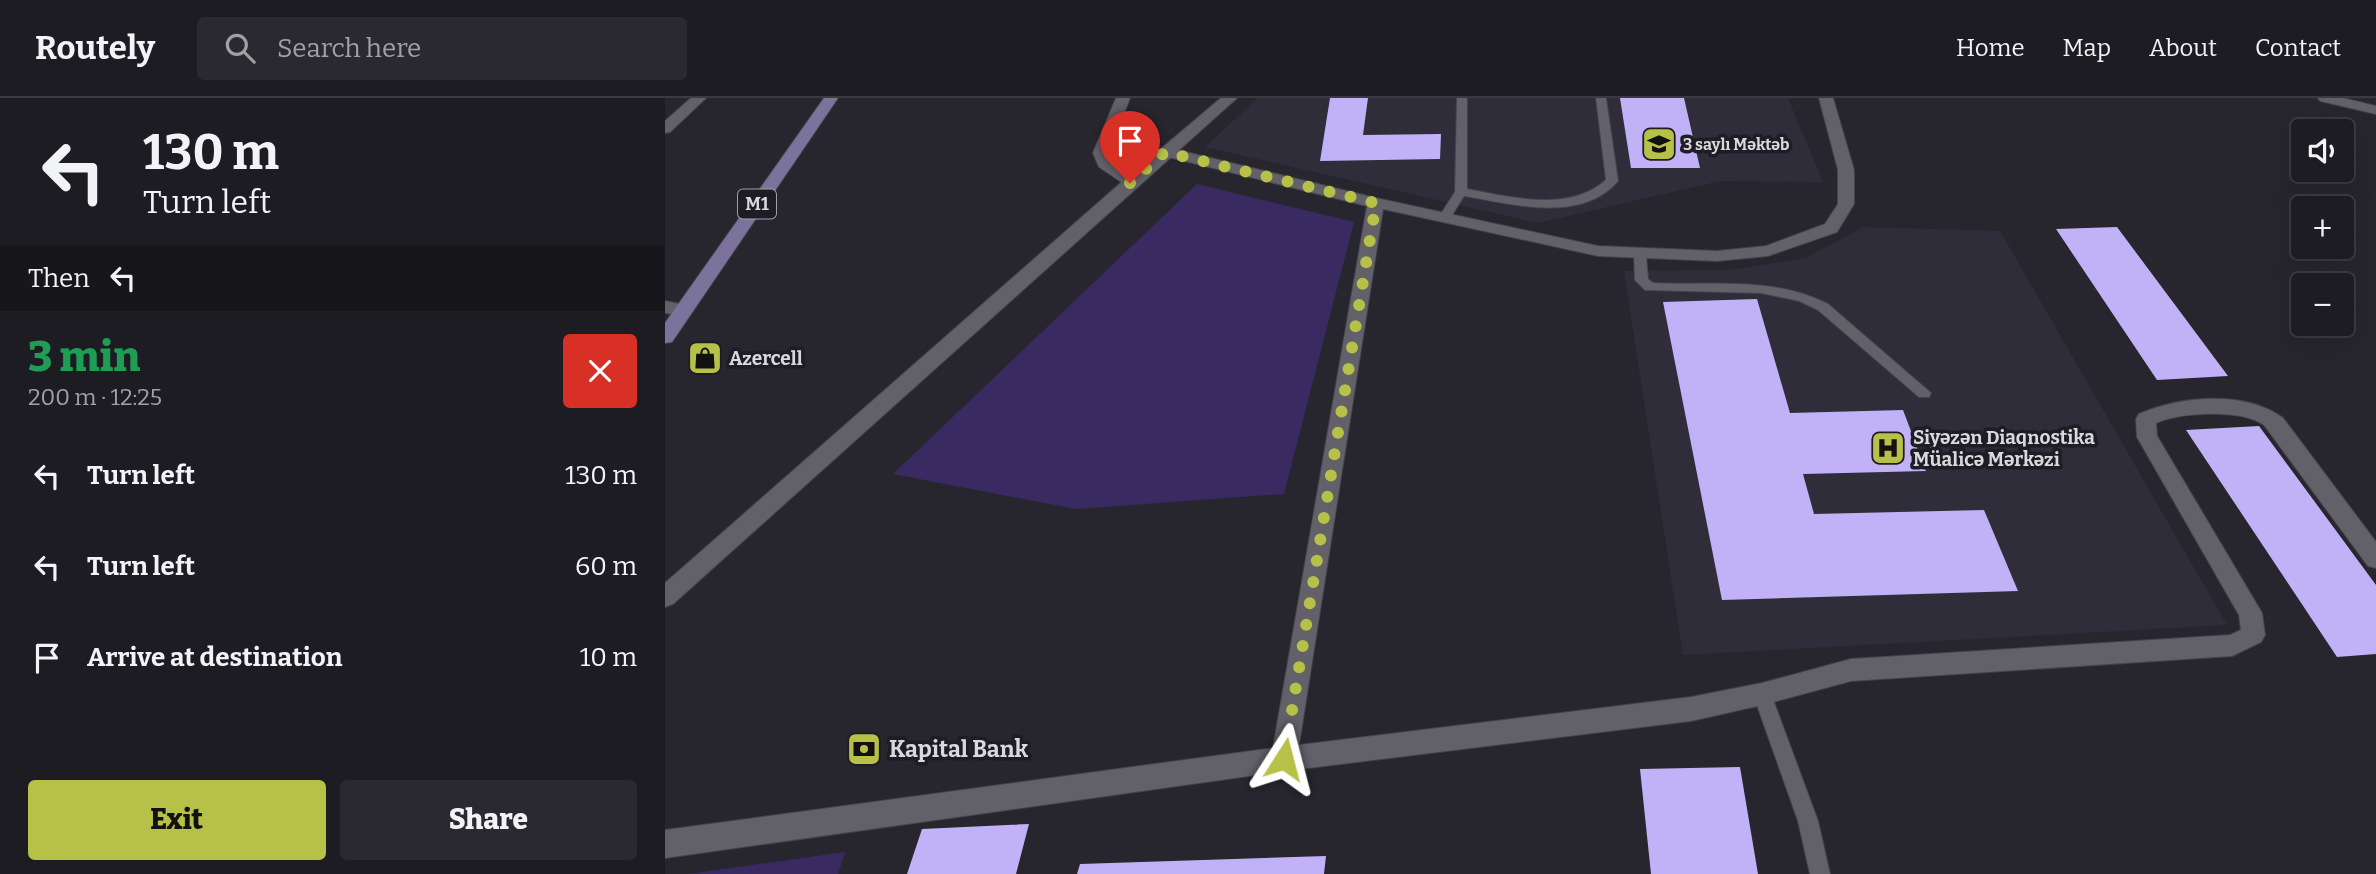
<!DOCTYPE html>
<html lang="en">
<head>
<meta charset="utf-8">
<style>
  body { margin:0; font-family:Bitter,serif; background:#2a292f; color:#f1f3f6; height:100vh; display:flex; flex-direction:column; font-size:26px; white-space:nowrap }
  * { box-sizing:border-box; margin:0 }
  p { font-size:23px; color:#a0a1a5 }
  .icon { flex:none; width:38px; height:38px; fill:none; stroke:currentColor; stroke-width:2; stroke-linecap:round; stroke-linejoin:round }
  .map { position:relative; flex:1; overflow:hidden }
  .drawer { display:flex; flex-direction:column; background:#1d1c22; width:665px }
  .drawer>* { flex:none }
  .hud { background:#1d1c22; color:#f1f3f6; overflow:hidden }
  .tools { position:absolute; left:1626px; top:21px; display:grid; gap:14px }
  .tools a { display:grid; place-items:center; width:63px; height:63px; border-radius:7px; background:#1d1c22; box-shadow:0 7px 28px #0002,0 0 0 2px #3b3a40; font-size:35px }
  .pin { position:absolute; display:grid; place-items:center; width:60px; height:60px; color:#fff; margin:-72px -30px; border-radius:50% 50% 50% 0; rotate:-45deg; box-shadow:0 0 7px #0007 }
  .pin .icon { rotate:45deg }
  .me { position:absolute; width:77px; margin:-38px; rotate:9deg; stroke-linejoin:round; filter:drop-shadow(0 0 5px #0008) }
  .turn { display:flex; align-items:center; gap:24px; height:147px; padding:0 28px; font-size:32px }
  .turn .icon { width:91px; height:91px; stroke-width:2.5 }
  .turn b { display:block; font-size:49px; line-height:60px }
  .then { display:flex; align-items:center; height:66px; padding:0 28px; background:#0003; gap:14px; font-size:26px }
  .round { display:grid; place-items:center; flex:none; width:74px; height:74px; border-radius:7px; background:#2a292f }
  .overview { display:flex; align-items:center; justify-content:space-between; height:119px; padding:0 28px }
  h1 { font-size:42px; font-weight:800; line-height:52px; color:#1e9e55 }
  .cta { display:flex; gap:14px; margin-top:auto; padding:14px 28px }
  .cta a { flex:1; height:80px; border-radius:7px; background:#b7c148; color:#111; font-size:28px; font-weight:800; line-height:80px; text-align:center }
  .cta a+a { background:#2a292f; color:#f1f3f6 }
  ul { padding:0; list-style:none }
  li { display:flex; align-items:center; gap:21px; height:91px; padding:0 28px }
  li div { flex:1 }
  li b { display:block; font-size:26px }
  li em { font-style:normal }
  header { display:flex; align-items:center; gap:42px; box-sizing:border-box; height:98px; padding:0 35px; background:#1d1c22; border-bottom:2px solid #3b3a40 }
  header strong { font-size:33px }
  nav { display:flex; gap:38px; margin-inline-start:auto; font-size:24px }
  .search { width:490px; height:63px; background:#2a292f; display:flex; align-items:center; gap:18px; box-sizing:border-box; padding:0 24px; border-radius:7px; color:#a0a1a5; font-size:26px }
  main { display:flex; flex:1; min-height:0 }
  .map>svg:first-child { display:block }
  .built { fill:#302d3b }
  .green { fill:#3a2a62 }
  .building { fill:#c1b2f7 }
  .lines { fill:none; stroke-linecap:round; stroke-linejoin:round }
  .service-casing { stroke:#44434a; stroke-width:2 }
  .minor-casing { stroke:#44434a; stroke-width:2 }
  .tertiary-casing { stroke:#44434a; stroke-width:2 }
  .primary-casing { stroke:#44434a; stroke-width:2 }
  .service { fill:#626069; fill-rule:evenodd }
  .minor { fill:#626069; fill-rule:evenodd }
  .tertiary { fill:#626069; fill-rule:evenodd }
  .primary { fill:#7c739d; fill-rule:evenodd }
  .route { stroke:#b7c148; stroke-width:12; stroke-dasharray:0 21.6 }
  .labels { text-anchor:middle; dominant-baseline:central; stroke-width:7; stroke-linejoin:round; paint-order:stroke }
  .far-poi-label { font-size:16px; font-weight:bold; fill:#d9d8dd; stroke:#1e1c24; text-anchor:start }
  .shield { fill:#1e1c24; stroke:#a1a0a6; stroke-width:2 }
  .shield-label { font-size:18px; font-weight:bold; fill:#d9d8dd }
  .poi-label { font-size:19px; font-weight:bold; fill:#d9d8dd; stroke:#1e1c24; text-anchor:start }
  .near-poi-label { font-size:23px; font-weight:bold; fill:#d9d8dd; stroke:#1e1c24; text-anchor:start }
</style>
</head>
<body>
<header>
<strong>Routely</strong>
<div class="search"><svg class="icon" aria-label="search" viewBox="0 0 24 24"><circle cx="10" cy="10" r="6"/><path d="M15 15l6 6"/></svg>Search here</div>
<nav><a>Home</a><a>Map</a><a>About</a><a>Contact</a></nav>
</header>
<main>
<section class="drawer">
<div class="hud">
<div class="turn"><svg class="icon" aria-label="left" viewBox="0 0 24 24"><path d="M17 20v-9H6M10 6l-5 5 5 5"/></svg><div><b>130 m</b>Turn left</div></div>
<div class="then">Then<svg class="icon" aria-label="left" viewBox="0 0 24 24"><path d="M17 20v-9H6M10 6l-5 5 5 5"/></svg></div>
</div>
<div class="overview"><div><h1>3 min</h1><p>200 m · 12:25</p></div><a class="round" style="background:#d93025;color:#fff"><svg class="icon" aria-label="close" viewBox="0 0 24 24"><path d="M6 6l12 12M18 6L6 18"/></svg></a></div>
<ul>
<li><svg class="icon" aria-label="left" viewBox="0 0 24 24"><path d="M17 20v-9H6M10 6l-5 5 5 5"/></svg><div><b>Turn left</b></div><em>130 m</em></li>
<li><svg class="icon" aria-label="left" viewBox="0 0 24 24"><path d="M17 20v-9H6M10 6l-5 5 5 5"/></svg><div><b>Turn left</b></div><em>60 m</em></li>
<li><svg class="icon" aria-label="arrive" viewBox="0 0 24 24"><path d="M6 21V4h12l-3 4 3 4H6"/></svg><div><b>Arrive at destination</b></div><em>10 m</em></li>
</ul>
<div class="cta"><a>Exit</a><a>Share</a></div>
</section>
<div class="map">
<svg width="1711" height="776" viewBox="0 0 1711 776">
  <rect width="100%" height="100%" fill="#27262e"/>
  <path class="built" d="M593,0h530l35,84 -103,-1 -182,42 -333,-76z
    M1198,129l137,4 227,394 -544,30 -59,-384 106,-1 76,-12z"/>
  <path class="green" d="M532,86l157,38 -70,272 -208,15 -183,-35z
    M180,754l-7,22h-150z"/>
  <path class="building" d="M665,0h38l-5,37 78,-1 -1,25 -120,2z
    M955,0h64l16,70h-69z
    M1452,129l111,149 -71,4 -101,-151z
    M1092,201l33,114 113,-3 23,61 -123,3 11,40 170,-4 34,81 -296,9 -59,-298z
    M1594,328l117,159v69l-39,3 -151,-227z
    M1075,669l18,107h-107l-11,-105z
    M364,726l-13,50h-109l15,-45z
    M661,758l-2,18h-247l3,-10z"/>
  <g class="lines">
    <g class="service-casing">
      <path id="service" d="M792,0h10v91c45,8 101,24 139,-9l-10,-82h10l12,83c-37,43 -106,23 -154,15l-15,24h-8l-2,-3 16,-25z
        M975,153l6,4 2,24 5,4c61,3 119,-7 175,21l103,89 -2,4h-10l-101,-87 -19,-9 -38,-8 -116,-3 -10,-10 -1,-25z
        M1097,587l7,3 2,6 47,127 12,53h-20l-12,-53 -45,-127 2,-6z"/>
    </g>
    <g class="minor-casing">
      <path id="minor" d="M26,0h15l-36,34 -5,1v-12z
        M451,0h14l-21,55 2,9 27,21 -8,5 -31,-21 -6,-14z
        M1154,0h14l21,72v34l-17,28 -69,24 -51,5 -119,-5 -215,-47 -84,536 392,-48 71,-14 89,-24 379,-24 11,-5 -2,-15 -102,-178 -1,-18 3,-5c41,-18 106,-24 144,4l93,124v26l-8,-2 -104,-141c-23,-16 -82,-13 -108,-2l1,13 105,177 3,22 -4,7 -29,14 -381,25 -89,24 -71,16 -407,50 -619,87v-28l608,-82 94,-542 -207,-51 -3,-3 3,-3 5,-2 211,51 222,48 119,5 49,-5 59,-22 13,-20v-34z
        M1653,0h25l33,8v8l-56,-13z
        M0,203l25,5 3,4 -9,6 -19,-3z"/>
    </g>
    <g class="tertiary-casing">
      <path id="tertiary" d="M556,0h16l-564,506 -8,3v-24l459,-403z"/>
    </g>
    <g class="primary-casing">
      <path id="primary" d="M159,0h14l-166,244 -7,1v-20z"/>
    </g>
    <use href="#service" class="service"/>
    <use href="#minor" class="minor"/>
    <use href="#tertiary" class="tertiary"/>
    <use href="#primary" class="primary"/>
  </g>
  <g class="lines">
    <path class="route" d="M465,85l35,-31 211,51 -92,556"/>
  </g>
  <defs>
    <g id="school-square" transform="scale(1.75)"><rect x="-9" y="-9" width="18" height="18" rx="4" fill="#b7c148" stroke="#1e1c24"/><path d="M0-5L7-2L0 1L-7-2ZM-4 1L0 2.5L4 1V4Q0 6-4 4Z" fill="#111"/></g>
    <g id="shop-square" transform="scale(1.75)"><rect x="-9" y="-9" width="18" height="18" rx="4" fill="#b7c148" stroke="#1e1c24"/><path d="M-5-2.5h2.3a2.7 3.5 0 0 1 5.4 0H5L5.5 6h-11ZM-1.5-2.5h3a1.5 2.3 0 0 0-3 0Z" fill="#111"/></g>
    <g id="hospital-square" transform="scale(1.75)"><rect x="-9" y="-9" width="18" height="18" rx="4" fill="#b7c148" stroke="#1e1c24"/><path d="M-5-5h3v3.5h4V-5h3V5h-3V1.5h-4V5h-3Z" fill="#111"/></g>
    <g id="bank-square" transform="scale(1.75)"><rect x="-9" y="-9" width="18" height="18" rx="4" fill="#b7c148" stroke="#1e1c24"/><path d="M-6-4H6V4H-6ZM0-2.3a2.3 2.3 0 1 0 0 4.6a2.3 2.3 0 1 0 0-4.6Z" fill="#111"/></g>
  </defs>
  <g fill-rule="evenodd">
    <use href="#school-square" x="994" y="46"/>
    <use href="#shop-square" x="40" y="260"/>
    <use href="#hospital-square" x="1223" y="350"/>
    <use href="#bank-square" x="199" y="651"/>
  </g>
  <g class="labels">
    <g class="far-poi-label">
      <text x="1018" y="46">3 saylı Məktəb</text>
    </g>
    <rect class="shield" x="73" y="91.5" width="38" height="29" rx="5"/>
    <g class="shield-label">
      <text x="92" y="106">M1</text>
    </g>
    <g class="poi-label">
      <text x="64" y="260">Azercell</text>
      <text x="1248" y="339">Siyəzən Diaqnostika<tspan x="1248" dy="22">Müalicə Mərkəzi</tspan></text>
    </g>
    <g class="near-poi-label">
      <text x="224" y="651">Kapital Bank</text>
    </g>
  </g>
</svg>
<div class="tools">
<a><svg class="icon" aria-label="sound" viewBox="0 0 24 24"><path d="M4 9h4l5-4v14l-5-4H4zM17 9q2 3 0 6"/></svg></a>
<a>+</a>
<a>−</a>
</div>
<div class="pin" style="left:465px;top:85px;background:#d93025"><svg class="icon" aria-label="arrive" viewBox="0 0 24 24"><path d="M6 21V4h12l-3 4 3 4H6"/></svg></div>
<svg class="me" style="left:619px;top:661px" viewBox="-20 -20 40 40"><path d="M0-17L14 15 0 8-14 15z" fill="#b7c148" stroke="#fff" stroke-width="4"/></svg>
</div>
</main>
</body>
</html>
